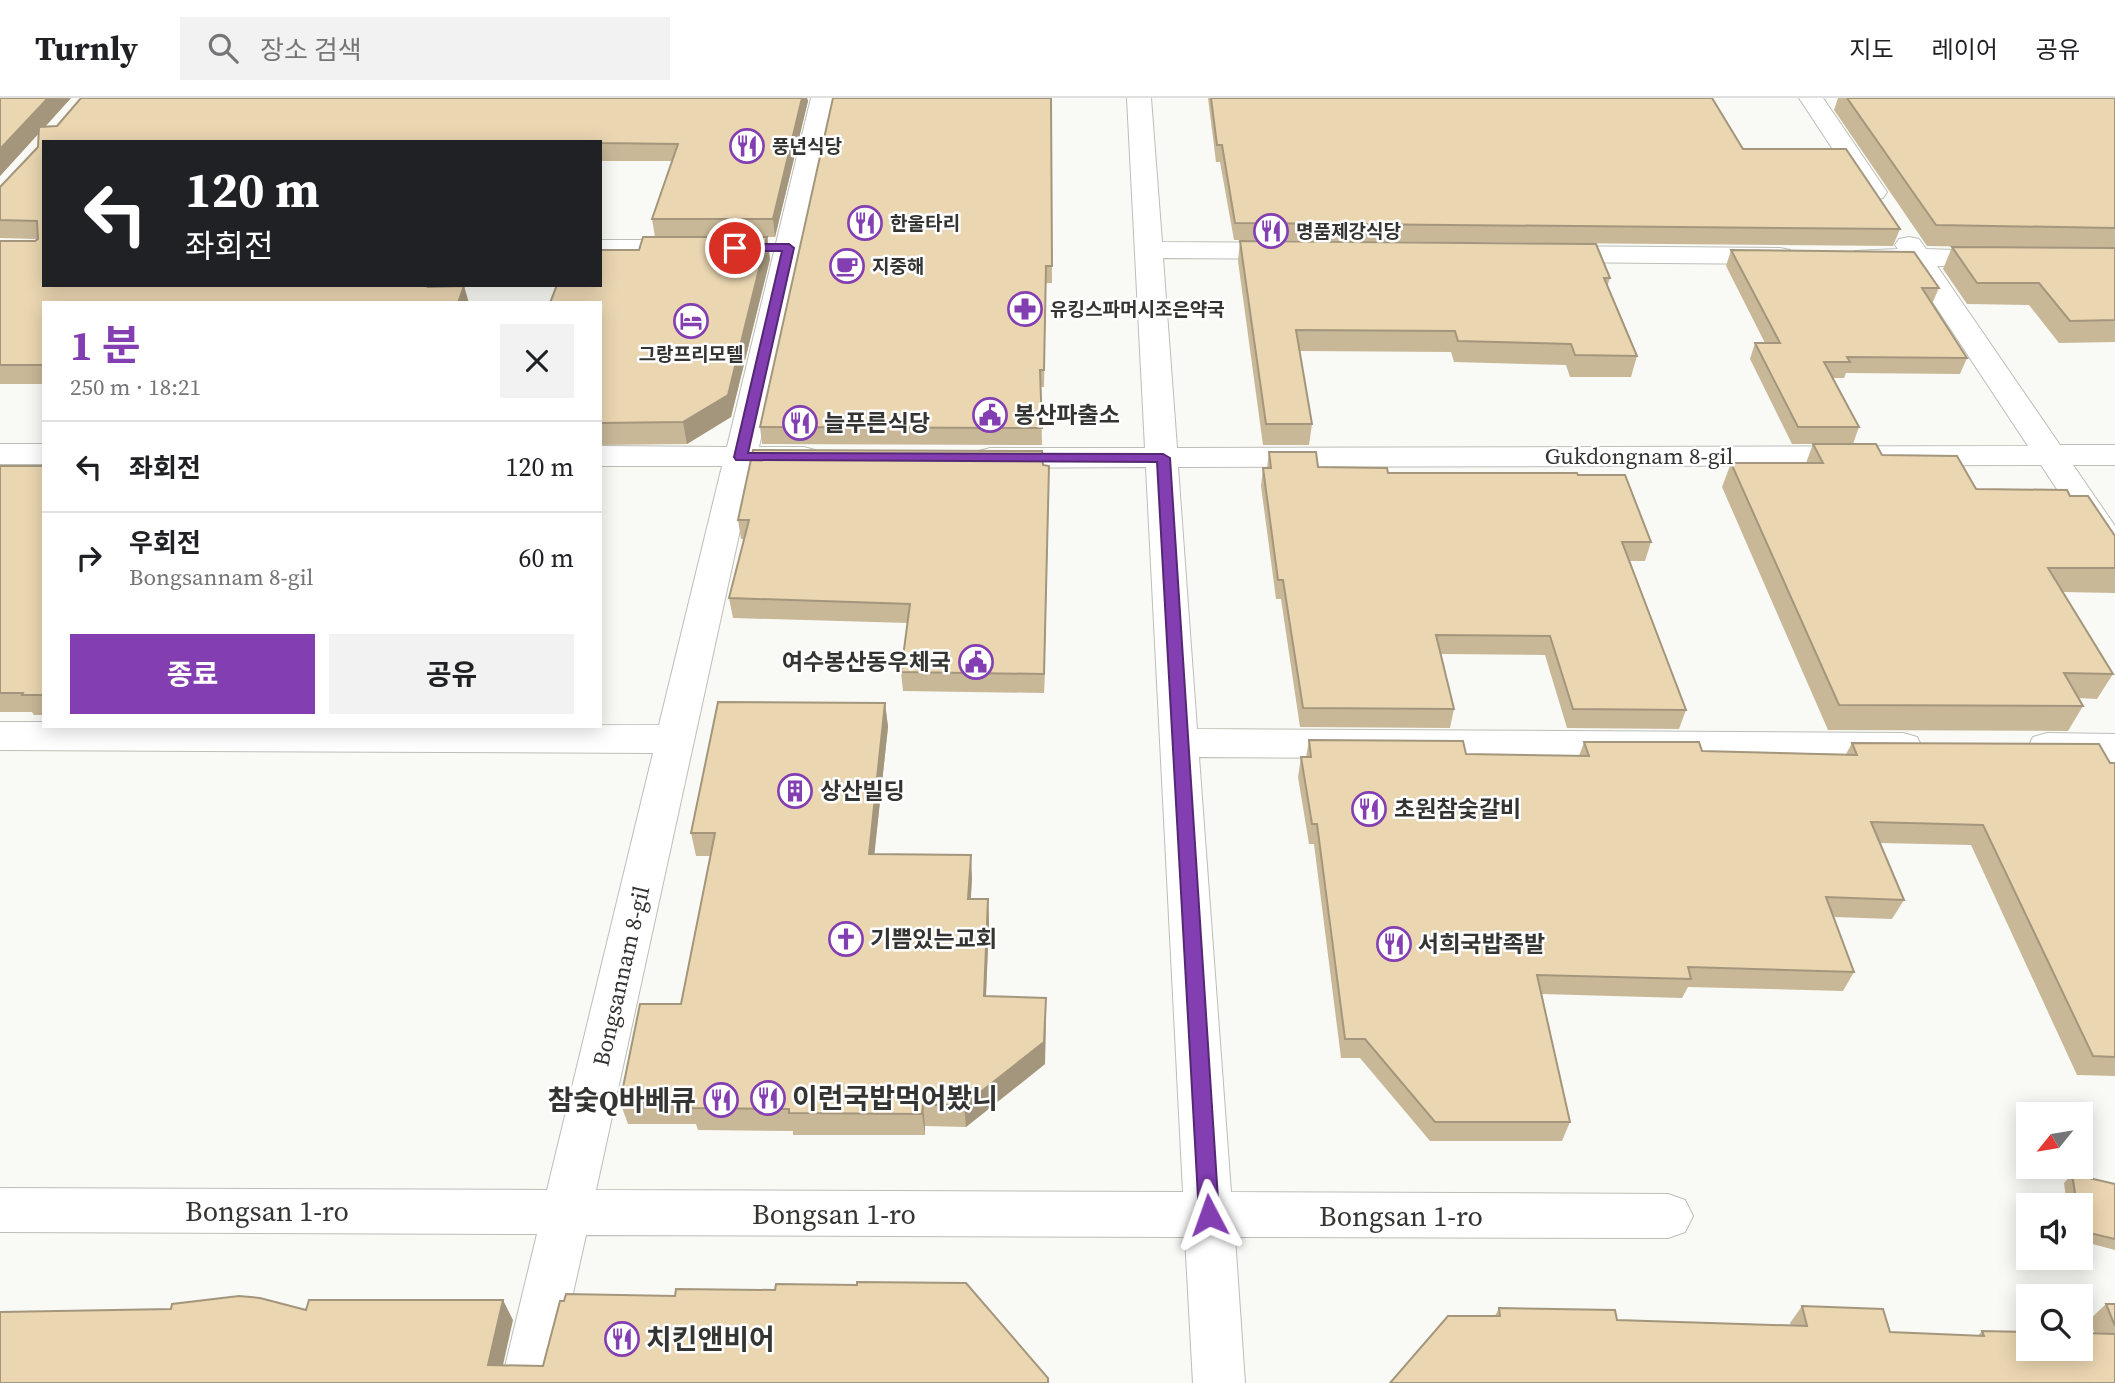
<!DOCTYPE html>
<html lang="ko">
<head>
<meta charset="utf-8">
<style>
  body { margin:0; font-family:"Source Serif 4","Noto Sans KR",serif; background:#f2f2f2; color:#202124; height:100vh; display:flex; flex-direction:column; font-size:26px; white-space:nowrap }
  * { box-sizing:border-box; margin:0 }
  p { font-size:23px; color:#757577 }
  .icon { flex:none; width:38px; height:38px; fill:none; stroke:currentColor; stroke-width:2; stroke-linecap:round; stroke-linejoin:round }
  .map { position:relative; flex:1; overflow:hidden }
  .sheet { position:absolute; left:42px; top:203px; width:560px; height:427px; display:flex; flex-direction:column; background:#fff; border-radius:0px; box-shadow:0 4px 18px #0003 }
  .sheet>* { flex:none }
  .hud { position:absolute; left:42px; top:42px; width:560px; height:147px; border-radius:0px; box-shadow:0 4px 18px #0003; background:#202124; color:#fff; overflow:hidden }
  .needle { width:46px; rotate:240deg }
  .buttons { position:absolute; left:2016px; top:1004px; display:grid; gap:14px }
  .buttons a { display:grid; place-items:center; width:77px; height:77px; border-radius:0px; background:#fff; box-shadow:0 4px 18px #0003; font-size:35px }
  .pin { position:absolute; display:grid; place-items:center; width:60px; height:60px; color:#fff; margin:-30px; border:4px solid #fff; border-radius:50%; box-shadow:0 2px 7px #0007 }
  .me { position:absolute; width:77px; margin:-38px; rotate:356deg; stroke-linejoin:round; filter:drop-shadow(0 0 5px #0008) }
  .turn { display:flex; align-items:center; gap:24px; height:147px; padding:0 28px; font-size:32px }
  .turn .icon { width:91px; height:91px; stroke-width:2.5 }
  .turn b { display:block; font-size:49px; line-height:60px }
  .round { display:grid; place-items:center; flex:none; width:74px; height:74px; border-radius:0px; background:#f2f2f2 }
  .head { display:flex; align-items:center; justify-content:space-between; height:119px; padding:0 28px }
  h1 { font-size:42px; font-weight:700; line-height:52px; color:#833eb2 }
  .button { display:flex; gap:14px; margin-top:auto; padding:14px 28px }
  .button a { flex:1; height:80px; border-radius:0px; background:#833eb2; color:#fff; font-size:28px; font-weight:700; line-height:80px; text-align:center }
  .button a+a { background:#f2f2f2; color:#202124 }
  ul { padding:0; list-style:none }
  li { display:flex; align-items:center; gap:21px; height:91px; padding:0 28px; border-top:2px solid #e0e0e0 }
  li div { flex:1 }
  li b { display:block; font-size:26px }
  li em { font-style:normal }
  header { display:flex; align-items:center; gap:42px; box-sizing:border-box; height:98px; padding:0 35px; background:#fff; border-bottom:2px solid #e0e0e0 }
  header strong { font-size:33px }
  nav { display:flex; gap:38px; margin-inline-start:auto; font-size:24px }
  .search { width:490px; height:63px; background:#f2f2f2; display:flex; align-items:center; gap:18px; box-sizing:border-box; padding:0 24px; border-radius:0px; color:#757577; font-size:26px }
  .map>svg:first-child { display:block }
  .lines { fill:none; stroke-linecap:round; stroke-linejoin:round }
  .minor-casing { stroke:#bcbeb8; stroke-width:2 }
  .minor { fill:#fff; fill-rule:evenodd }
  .wall { fill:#c9b898 }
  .shaded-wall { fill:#a4967c }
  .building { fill:#ead6b1; stroke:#a4967c; stroke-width:2 }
  .route { fill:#833eb2; stroke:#552874; stroke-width:2 }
  .labels { text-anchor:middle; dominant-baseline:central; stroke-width:5; stroke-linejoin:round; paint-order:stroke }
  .far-poi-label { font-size:19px; font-weight:bold; fill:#343533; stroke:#fff; text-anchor:start }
  .poi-label { font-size:23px; font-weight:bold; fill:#343533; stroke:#fff; text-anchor:start }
  .street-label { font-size:23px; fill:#343533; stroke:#fff }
  .near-poi-label { font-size:28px; font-weight:bold; fill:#343533; stroke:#fff; text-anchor:start }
  .near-street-label { font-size:28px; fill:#343533; stroke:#fff }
</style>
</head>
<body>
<header>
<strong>Turnly</strong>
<div class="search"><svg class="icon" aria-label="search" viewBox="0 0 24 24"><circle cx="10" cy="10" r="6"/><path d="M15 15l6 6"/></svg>장소 검색</div>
<nav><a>지도</a><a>레이어</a><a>공유</a></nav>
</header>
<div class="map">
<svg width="2115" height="1285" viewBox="0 0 2115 1285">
  <rect width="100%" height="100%" fill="#f9faf5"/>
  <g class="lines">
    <g class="minor-casing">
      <path id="minor" d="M811,0h24l-76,349h45l11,3 5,7 -5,7 -11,3 -50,-1 -158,724 587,2 -37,-725 -156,1 -11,-3 -5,-7 5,-7 11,-3h155l-18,-350h24l11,144 128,1 10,2 4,6 -4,6 -10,2 -127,-1 14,190 851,-2 -119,-180 -54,-3 -4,-6 4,-6 43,-2 -3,-4 4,-6 10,-2 10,2 7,10 84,3 4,6 -4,6 -10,2h-63l123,179h55v20h-42l42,61v36l-12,-3 -62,-94 -863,2 19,262 706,4 14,4 5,10 -5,10 -14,4 -704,-4 32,435 437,2 17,6 8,16 -8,16 -17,6 -433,-1 10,146h-52l-8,-146 -599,-2 -33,148h-52l36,-149 -537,-2v-44l547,2 106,-437 -653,-3v-28h44v4l615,-1 63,-259h-122v-20l127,1z
        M1799,0h24l64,94 -4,6 -9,2 -9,-2z
        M600,142h92l10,2 4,6 -4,6 -10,2h-92z
        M1546,148l234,2 10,2 4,6 -4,6 -10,2 -234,-2 -10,-2 -4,-6 4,-6z
        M0,346h44v20h-44z
        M2047,635l68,1v28l-68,-1 -14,-4 -5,-10 5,-10z"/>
    </g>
    <use href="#minor" class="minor"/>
  </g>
  <path class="wall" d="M0,0h71l-26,29 12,-1 24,-28h726l1,3 -33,136h-8l3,22 -39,158 -44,27 -87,1v-142l39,-53 16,-13 -3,-18 20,-58h-72v-19h-556v143h399v2l-399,16v81h-44v-143h35l2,-2 -37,-1v-51l38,-40v-13l-38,42z
    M1051,0l1,185h-6l-2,104h-3l1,58 -280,-1 -2,-17z
    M1208,0h504l31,51 157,80 -7,17 -659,-6 -14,-78h-4z
    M1838,0h277v244l-56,1 -30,-38 -62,-1 -24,-35 9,-22h41l-66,-1 -93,-136z
    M1240,143l370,37 -3,9 30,69 -6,21h-61l-4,-12 -112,-3 -3,-10 -152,-1 13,73 -3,21h-46l-25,-184z
    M1731,152l208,38 -7,16 35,54 -7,16 -114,-1 -2,5h-11l26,49 -6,17h-61l-42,-85 5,-16h10l-39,-77z
    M1813,346l69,11 94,34 94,7 45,40v57l-52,-1 50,82 -16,25 -19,-1 5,8 -15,25 -240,-1 -106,-243 9,-24h75z
    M1269,354l49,15 70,6 190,2 73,67 -6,19h-15l56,149 -7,19 -112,-1 -22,-73 -104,-1 13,55 -4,19 -150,-1 -19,-128h-5l-15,-113 2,-18h4z
    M1043,367l6,1 -5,227 -141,-2 -2,-19 7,-49 -175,-5 -4,-20 15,-59h-3l-3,-19z
    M0,368h44v249h-10l-2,-3h-32z
    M885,605l3,24 -14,127 98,24 -1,21h17l1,23 -3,74 60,24 -1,44 -79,63 -41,-1v9h-132v-4l-95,-1 -2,-6h-68l-8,-22 61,-98 29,-148h-14l-5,-23z
    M1309,642l157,14 113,2 5,-14 118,9 144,3 6,-11 263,20v313l-38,-1 -106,-230 -91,-2 24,57 -12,19 -59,-2 21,55 -11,19 -155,-4 -6,11 -140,-4 28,128 -8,19h-132l-70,-83h-19l-27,-214h-5l-11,-67 3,-20h5z
    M2072,1076l43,10v66l-34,-9v-35h-14l-3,-23z
    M2106,1206h9v79l-620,-67 4,-8 118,12 174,5 -1,-2 12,-17 88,26 88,4 4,-5 113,3 -6,-14z"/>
  <path class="shaded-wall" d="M48,0h23l-71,78v-27z
    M802,0h5l1,3 -33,136 -2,-18z
    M767,139l3,22 -39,158 -44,27 -4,-22z
    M464,188l5,17h-11z
    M1049,368v18l-5,209v-19z
    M885,605l3,24 -16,150 -3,-23z
    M971,757l1,23 -3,44 -1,-23z
    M988,801l1,23 -4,97 -1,-23z
    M1046,900l-1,66 -79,63 -2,-22z
    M923,1007l2,21v9l-3,-21z
    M503,1202l10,20 -14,63 -11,-18z"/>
  <path class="building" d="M0,0h48l-48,51z
    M81,0h721l-29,121h-121l26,-75 -78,-1v-1h-556v143h385l-1,2 36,-1 -6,17h-414v62h-44v-124h35l3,-2 -1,-18 -37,-1v-33l38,-40 1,-20 18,-1z
    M833,0h218l1,168h-6l-2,104h-4l2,58 -282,-1z
    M1211,0h501l31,51h103l54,80 -665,-6 -13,-78h-5z
    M1847,0h268v130l-179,-3z
    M643,139h124l-39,158 -45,27 -83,1v-120h-50l7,-18h43v-35h39z
    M1240,143l356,3 14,34h-6l33,78 -62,-1 -4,-11 -113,-3 -3,-10 -159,-1 16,94h-46z
    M1952,149l163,1v72l-45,1 -31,-38h-62z
    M1731,152l183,2 25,36h-17l45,70 -120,-1 3,5h-26l35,65h-61l-43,-84h25z
    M1813,346h63l6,11 75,1 19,33 91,1 3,6h18l27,40v32h-67l65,106 -49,-1 19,33 -244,-1 -108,-242h92z
    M753,352l289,1 1,14 6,1 -5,208 -143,-2 9,-68 -181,-6 20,-78h-11z
    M1269,354h47l2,15 69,1 1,5h189l1,2h47l26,67h-29l64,168 -113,-1 -23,-73 -114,-1 18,74 -151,-1 -20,-128h-5l-15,-112h8z
    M0,368h44v229h-22l1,-2h-23z
    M718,604l167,1 -16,151 102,1 -3,44h20l-4,97 62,2 -2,44 -80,63h-41l-1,9 -133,-1v-4l-98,-1 1,-5 -72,-1 20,-98h41l34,-171h-24z
    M1309,642l154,1 3,13 123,2 -5,-14h115l3,9 155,4 -5,-12 247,1 11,19h5v294l-22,-1 -110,-231 -112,-3 33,78 -78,-3 28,75 -166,-5 3,12 -154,-4 33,147h-135l-70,-83h-20l-28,-215h-5l-11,-67h10z
    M2072,1076l43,10v55l-34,-8v-25h-4z
    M857,1184l109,1 82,95v5h-1048v-71l171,-3 1,-5 67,-8 21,2 46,12 3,-10h194l-15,65 55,1 17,-65h4l2,-7 109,2 1,-7 99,1 1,-6 81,1z
    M2106,1206h9v22z
    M1802,1208l81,3 7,23 94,4 -2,-5 46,1v17h53v-16l34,1v49h-725l58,-67h52l-1,-8 116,2 2,10 190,6z"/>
  <path class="route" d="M789,146l5,4 -46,205 415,1 7,4 49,757 -3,7 -7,2 -7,-2 -3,-7 -42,-753 -421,-2 -2,-3 48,-206h-47l-6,-3 6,-4z"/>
  <defs>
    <g id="restaurant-ring" transform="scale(1.75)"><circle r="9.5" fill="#fff" stroke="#833eb2" stroke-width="1.5"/><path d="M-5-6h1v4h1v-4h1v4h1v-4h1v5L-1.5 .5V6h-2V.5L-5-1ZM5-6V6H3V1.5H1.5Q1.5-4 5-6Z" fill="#833eb2"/></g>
    <g id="cafe-ring" transform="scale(1.75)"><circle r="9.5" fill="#fff" stroke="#833eb2" stroke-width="1.5"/><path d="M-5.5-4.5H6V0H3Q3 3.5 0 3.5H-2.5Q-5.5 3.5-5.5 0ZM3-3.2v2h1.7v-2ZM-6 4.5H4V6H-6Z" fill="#833eb2"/></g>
    <g id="pharmacy-ring" transform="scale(1.75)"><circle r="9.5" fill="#fff" stroke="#833eb2" stroke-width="1.5"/><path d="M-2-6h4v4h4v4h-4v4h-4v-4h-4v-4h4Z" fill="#833eb2"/></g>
    <g id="hotel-ring" transform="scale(1.75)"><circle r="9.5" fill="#fff" stroke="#833eb2" stroke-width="1.5"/><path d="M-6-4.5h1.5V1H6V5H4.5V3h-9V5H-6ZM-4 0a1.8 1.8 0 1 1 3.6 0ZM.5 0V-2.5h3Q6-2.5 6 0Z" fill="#833eb2"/></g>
    <g id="civic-ring" transform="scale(1.75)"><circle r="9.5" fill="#fff" stroke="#833eb2" stroke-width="1.5"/><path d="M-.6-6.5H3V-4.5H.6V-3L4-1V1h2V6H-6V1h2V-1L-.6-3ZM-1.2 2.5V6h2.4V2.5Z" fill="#833eb2"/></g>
    <g id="building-ring" transform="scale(1.75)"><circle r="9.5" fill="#fff" stroke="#833eb2" stroke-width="1.5"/><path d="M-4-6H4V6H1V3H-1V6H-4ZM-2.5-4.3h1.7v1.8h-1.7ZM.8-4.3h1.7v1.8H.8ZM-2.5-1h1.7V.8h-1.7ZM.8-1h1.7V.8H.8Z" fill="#833eb2"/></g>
    <g id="church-ring" transform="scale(1.75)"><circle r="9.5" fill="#fff" stroke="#833eb2" stroke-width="1.5"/><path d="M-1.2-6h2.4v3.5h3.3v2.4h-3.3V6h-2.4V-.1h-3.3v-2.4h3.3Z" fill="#833eb2"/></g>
  </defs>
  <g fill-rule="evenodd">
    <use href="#restaurant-ring" x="747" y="48"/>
    <use href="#restaurant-ring" x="865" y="125"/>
    <use href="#restaurant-ring" x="1271" y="133"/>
    <use href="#cafe-ring" x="847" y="168"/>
    <use href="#pharmacy-ring" x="1025" y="211"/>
    <use href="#hotel-ring" x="691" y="223"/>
    <use href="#civic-ring" x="990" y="317"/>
    <use href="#restaurant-ring" x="800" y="325"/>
    <use href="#civic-ring" x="976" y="564"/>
    <use href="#building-ring" x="795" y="693"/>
    <use href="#restaurant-ring" x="1369" y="711"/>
    <use href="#church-ring" x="846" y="841"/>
    <use href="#restaurant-ring" x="1394" y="846"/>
    <use href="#restaurant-ring" x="768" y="1000"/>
    <use href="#restaurant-ring" x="721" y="1002"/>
    <use href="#restaurant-ring" x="622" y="1241"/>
  </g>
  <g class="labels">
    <g class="far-poi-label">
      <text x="772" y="48">풍년식당</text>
      <text x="890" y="125">한울타리</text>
      <text x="1296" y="133">명품제강식당</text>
      <text x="872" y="168">지중해</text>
      <text x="1050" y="211">유킹스파머시조은약국</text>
      <text x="691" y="256" text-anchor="middle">그랑프리모텔</text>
    </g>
    <g class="poi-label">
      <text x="1014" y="317">봉산파출소</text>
      <text x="824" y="325">늘푸른식당</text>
      <text x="951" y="564" text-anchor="end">여수봉산동우체국</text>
      <text x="820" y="693">상산빌딩</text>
      <text x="1394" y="711">초원참숯갈비</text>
      <text x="870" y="841">기쁨있는교회</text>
      <text x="1418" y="846">서희국밥족발</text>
    </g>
    <g class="street-label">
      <text x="1639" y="358">Gukdongnam 8-gil</text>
      <text transform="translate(621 878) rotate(-77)">Bongsannam 8-gil</text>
    </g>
    <g class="near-poi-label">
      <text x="792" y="1000">이런국밥먹어봤니</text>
      <text x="696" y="1002" text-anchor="end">참숯Q바베큐</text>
      <text x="646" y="1241">치킨앤비어</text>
    </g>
    <g class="near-street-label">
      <text x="267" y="1113">Bongsan 1-ro</text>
      <text x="834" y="1116">Bongsan 1-ro</text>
      <text x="1401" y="1118">Bongsan 1-ro</text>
    </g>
  </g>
</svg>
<div class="buttons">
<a><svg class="needle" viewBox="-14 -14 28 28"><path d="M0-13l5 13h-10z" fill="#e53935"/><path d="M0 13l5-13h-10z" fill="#757577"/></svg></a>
<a><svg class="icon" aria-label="sound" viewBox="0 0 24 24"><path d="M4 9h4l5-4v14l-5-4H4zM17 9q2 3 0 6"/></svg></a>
<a><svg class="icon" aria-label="search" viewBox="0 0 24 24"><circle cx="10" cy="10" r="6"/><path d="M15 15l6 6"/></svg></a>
</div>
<div class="pin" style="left:735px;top:150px;background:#d93025"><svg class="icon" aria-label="arrive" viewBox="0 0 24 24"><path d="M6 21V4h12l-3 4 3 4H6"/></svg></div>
<svg class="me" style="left:1209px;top:1117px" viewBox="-20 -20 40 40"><path d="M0-17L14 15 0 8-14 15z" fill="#833eb2" stroke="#fff" stroke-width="4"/></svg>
<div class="hud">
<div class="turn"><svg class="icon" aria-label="left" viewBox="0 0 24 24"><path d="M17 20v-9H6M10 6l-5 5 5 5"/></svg><div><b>120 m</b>좌회전</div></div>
</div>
<section class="sheet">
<div class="head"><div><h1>1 분</h1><p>250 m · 18:21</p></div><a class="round"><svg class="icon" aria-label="close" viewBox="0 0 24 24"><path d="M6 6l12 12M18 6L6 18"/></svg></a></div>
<ul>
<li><svg class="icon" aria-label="left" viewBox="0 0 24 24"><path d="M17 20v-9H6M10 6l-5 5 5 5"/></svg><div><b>좌회전</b></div><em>120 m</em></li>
<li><svg class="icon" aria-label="right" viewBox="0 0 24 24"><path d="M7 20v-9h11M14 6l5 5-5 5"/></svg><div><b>우회전</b><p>Bongsannam 8-gil</p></div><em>60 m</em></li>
</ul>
<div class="button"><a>종료</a><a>공유</a></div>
</section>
</div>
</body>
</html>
